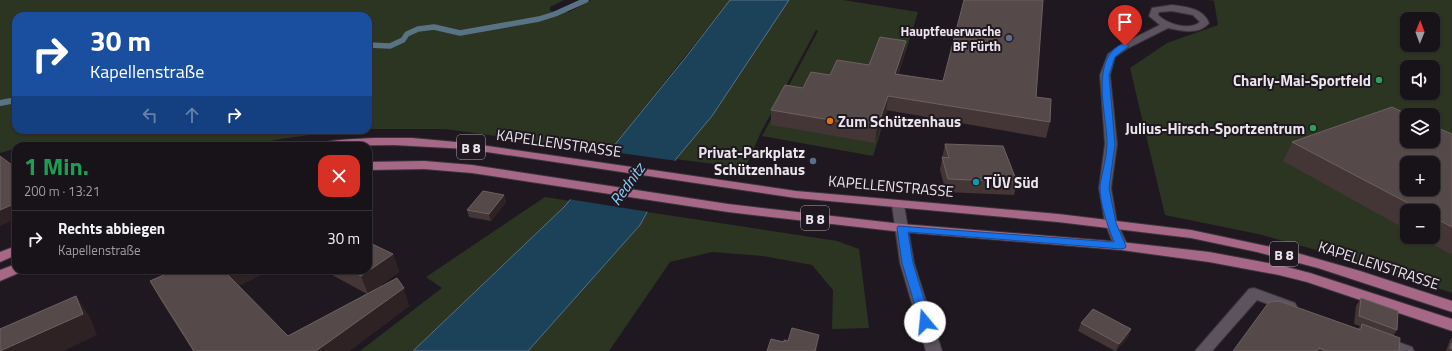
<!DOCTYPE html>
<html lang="de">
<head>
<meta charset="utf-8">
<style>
  body { margin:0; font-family:"Titillium Web",sans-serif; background:#211b22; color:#f1f3f6; height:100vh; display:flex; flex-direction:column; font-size:15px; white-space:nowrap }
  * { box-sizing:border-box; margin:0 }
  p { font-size:13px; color:#9f9ea2 }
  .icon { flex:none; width:22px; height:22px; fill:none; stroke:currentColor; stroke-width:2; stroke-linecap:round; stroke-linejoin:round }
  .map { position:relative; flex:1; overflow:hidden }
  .side { position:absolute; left:12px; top:142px; width:360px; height:132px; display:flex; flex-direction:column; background:#181219; border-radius:12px; box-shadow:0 1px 3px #0004,0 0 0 1px #363238 }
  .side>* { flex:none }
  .top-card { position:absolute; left:12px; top:12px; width:360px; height:122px; border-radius:12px; box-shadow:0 1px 3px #0004,0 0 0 1px #363238; background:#1a4fa0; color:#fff; overflow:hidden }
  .needle { width:26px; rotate:1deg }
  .tools { position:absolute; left:1400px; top:12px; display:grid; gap:8px }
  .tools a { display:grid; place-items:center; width:40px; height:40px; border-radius:8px; background:#181219; box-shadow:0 1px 3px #0004,0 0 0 1px #363238; font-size:20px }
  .pin { position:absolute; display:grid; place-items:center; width:34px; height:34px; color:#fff; margin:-41px -17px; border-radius:50% 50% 50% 0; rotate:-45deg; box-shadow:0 0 4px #0007 }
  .pin .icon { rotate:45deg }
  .me { position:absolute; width:44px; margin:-22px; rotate:343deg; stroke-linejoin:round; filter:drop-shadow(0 0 3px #0008) }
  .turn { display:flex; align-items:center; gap:14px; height:84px; padding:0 12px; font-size:18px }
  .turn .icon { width:52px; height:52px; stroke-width:2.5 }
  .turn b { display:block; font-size:28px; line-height:34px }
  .lanes { display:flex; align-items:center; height:38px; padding:0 12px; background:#0003; justify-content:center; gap:20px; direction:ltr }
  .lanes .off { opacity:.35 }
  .round { display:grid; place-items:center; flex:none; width:42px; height:42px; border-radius:12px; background:#211b22 }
  .summary { display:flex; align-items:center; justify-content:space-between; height:68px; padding:0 12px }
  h1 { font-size:24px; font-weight:700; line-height:30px; color:#1e9e55 }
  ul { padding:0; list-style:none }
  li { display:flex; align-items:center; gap:12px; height:56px; padding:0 12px; border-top:1px solid #363238 }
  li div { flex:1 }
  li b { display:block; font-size:15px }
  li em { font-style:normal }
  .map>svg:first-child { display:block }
  .green { fill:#2b3522; fill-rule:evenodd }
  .water { fill:#1b4259; stroke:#597385 }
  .pier { fill:#201821 }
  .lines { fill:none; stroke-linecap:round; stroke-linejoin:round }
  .stream-far1 { stroke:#597385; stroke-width:5.5 }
  .stream { stroke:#597385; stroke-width:6 }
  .minor-casing { stroke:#3a353c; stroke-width:2 }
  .primary-casing { stroke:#3a353c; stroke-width:2 }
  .minor { fill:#5c535e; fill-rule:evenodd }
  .primary { fill:#a66886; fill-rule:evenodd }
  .wall { fill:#443636 }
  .shaded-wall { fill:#2e2225 }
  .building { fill:#554949; stroke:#6d6162; fill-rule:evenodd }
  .route { fill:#1a73e8; stroke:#114b97 }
  .service-dot { fill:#5c6f8a; stroke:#201821; stroke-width:1.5 }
  .leisure-dot { fill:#2e9e5b; stroke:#201821; stroke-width:1.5 }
  .food-dot { fill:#e8710a; stroke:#201821; stroke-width:1.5 }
  .culture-dot { fill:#0f9aa8; stroke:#201821; stroke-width:1.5 }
  .labels { text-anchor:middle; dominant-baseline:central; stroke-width:4; stroke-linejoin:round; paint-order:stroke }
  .far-poi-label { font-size:13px; font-weight:bold; fill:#eae4eb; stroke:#201821; text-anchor:end }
  .shield { fill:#201821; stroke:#ada7ae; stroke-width:1 }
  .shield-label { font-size:14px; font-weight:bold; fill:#eae4eb }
  .poi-label { font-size:15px; font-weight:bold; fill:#eae4eb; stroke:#201821; text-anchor:end }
  .street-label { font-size:15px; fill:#eae4eb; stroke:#201821 }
  .water-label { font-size:16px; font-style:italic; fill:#8bccf7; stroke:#201821 }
</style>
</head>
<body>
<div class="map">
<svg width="1452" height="351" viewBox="0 0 1452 351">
  <rect width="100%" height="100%" fill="#201821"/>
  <path class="green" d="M0,0h564l-14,7v4l19,1 22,-12h139l-119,149 -41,-6 -3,3 -122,-17h-77v-113h-352v114h332l-68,9 -31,7h-70l-25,-2 1,2h-139v5l-2,-2 -14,4z
    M789,0h54l75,12 -45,144 -111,-20 56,-105 -2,-1 -55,102 -16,36 -70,-9 36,-43z
    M1210,0h242v293l-85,-29 -109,-30 -93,-19 -35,-147 37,-25 51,-18 -4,-24zM1407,19h26v26h-26zM1407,67h26v26h-26zM1407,115h26v26h-26zM1407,163h26v26h-26zM1407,211h26v26h-26z
    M545,197l25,4 -157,150h-53l82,-63 -16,-11z
    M647,212l190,29 22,8 10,79 -37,1 1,-39 -21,-25 -49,-9 -51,-4 -42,10 -61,89h-81l112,-126z"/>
  <path class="water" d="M730,0h59l-77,116 -36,43 -36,66 -112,126h-115l152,-145 121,-149z"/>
  <path class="pier" d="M606,151l71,10 -28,51 -81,-13z"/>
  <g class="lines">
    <path class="stream-far1" d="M368,45l22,1 13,-6 4,-6 11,-5 16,-2 26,6 79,-14 16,-5 31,-14"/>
    <path class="stream" d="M0,103l16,-3"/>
    <g class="minor-casing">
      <path id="minor" d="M1172,5c14,2 31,3 37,18 -10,12 -27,8 -41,5l-40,20 -13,9 -5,18 7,69 -6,44 6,35 11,23 -2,3 -5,1 -5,-1 -2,-3 -9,-23 -6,-35 6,-44 -5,-69 8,-21 14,-10 38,-19 -11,-9 3,-8zM1172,11l21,4 7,7c-11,9 -33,2 -42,-7l1,-3z
        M898,201l4,1 2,3 10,58 28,88h-16l-26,-88 -8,-58 2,-3z
        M1254,288l41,15 2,4 -2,4 -5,1 -33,-12 -45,51h-17l54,-62z
        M1384,337l28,10 2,4h-25l-10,-4 -3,-4 3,-4z"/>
    </g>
    <g class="primary-casing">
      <path id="primary" d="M375,138h37l55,5 329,48 262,23 133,16 99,21 70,20 92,30v11l-134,-44 -61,-16 -66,-14 -133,-16 -262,-24 -329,-49 -73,-4 -80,1 2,-2c19,-5 40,-5 59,-6z
        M424,161l48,4 256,39 174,20 219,18 88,10 70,13 31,8 142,46v12l-145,-49 -28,-7 -70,-13 -88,-12 -219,-18 -174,-20 -256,-39 -48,-4 -56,1v-8z
        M16,246v9l-16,7v-10z
        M16,264v6h6l-1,2 -21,9v-11z"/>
    </g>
    <use href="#minor" class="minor"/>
    <use href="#primary" class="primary"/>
  </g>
  <path class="wall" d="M906,41l-2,14 -6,19 138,23 14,25 -4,16 -160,-28 -11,33 -104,-18v-15l32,-22 27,-13 39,-10z
    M1452,134v121l-32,-18h13v-26h-26v19l-124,-69 9,-19z
    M945,144l72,38 -3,13 -68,-3 -6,-22z
    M504,195l2,7 -15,19 -22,-4 -2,-7z
    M393,254l6,18 -28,20 38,14 -60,45h-156l-33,-52 -10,-18 89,5 49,50 79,-42 -44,-24h45z
    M1361,298l36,32 -4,6 6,15h-166l125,-22 2,-3 -6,-2 2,-18z
    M1081,323l50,6 -3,8 -12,14h-1l-37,-20z
    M1452,337v14h-6l4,-11z"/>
  <path class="shaded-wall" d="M906,41l-2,14 -11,33 2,-14z
    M888,96l-2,14 -11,33 2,-15z
    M16,169v9l-5,-7z
    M504,195l2,7 -15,19 -2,-7z
    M16,203v16l-16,7v-16z
    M393,254l6,18 -31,22 -7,-18z
    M225,270h47l-39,19 -9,-18z
    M404,288l5,18 -60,45h-33z
    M76,296l14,21 7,18 -34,16h-63z
    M1131,329l-3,8 -12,14 3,-7z
    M819,335l-2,16h-2z"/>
  <path class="building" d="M964,0h79l-7,97 15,2 -1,23 -162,-26 -11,32 -106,-18 14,-25 18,3 8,-16 19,3 7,-15 32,5 11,-28 26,4 -11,33 48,7z
    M1392,107l17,8h-2v26h26v-15l19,8v93l-19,-10v-6h-10l-131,-69zM1407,163h26v26h-26z
    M945,144l58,2 14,36 -69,-3 -6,-22 7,1z
    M0,156l16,12v1l-5,2 5,4v28l-16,7z
    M483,191l21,4 -15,19 -22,-4z
    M368,242l25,12 -32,22 -12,-6h19z
    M175,270h50l-1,1 64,65 109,-58 7,10 -88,63h-122l-44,-70z
    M76,296l7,18 -83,37v-22z
    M1361,298l37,13 -1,19 -38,-14z
    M1279,301l82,29 1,-6 38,14 -1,13h-72l-8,-3 -2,3h-84l36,-49z
    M1093,309l38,20 -12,15 -38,-21z
    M792,328l27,7 -4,16h-48l4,-12 13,3v-2l4,1z
    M1452,343v6l-2,-1z"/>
  <path class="route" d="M1125,43l4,3 -14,11 -6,18 6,69 -6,44 7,35 10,23 -1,2 -4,1 -213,-17 5,31 18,59 -2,3 -4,1 -4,-1 -19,-62 -5,-35 1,-2 216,16c-6,-15 -15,-41 -14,-56 2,-14 7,-29 7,-43 0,-28 -19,-88 18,-100z"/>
  <g class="service-dot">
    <circle cx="1009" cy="38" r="4"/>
    <circle cx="813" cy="161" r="4"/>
  </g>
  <g class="leisure-dot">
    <circle cx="1379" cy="80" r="4"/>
    <circle cx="1313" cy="128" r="4"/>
  </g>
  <circle class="food-dot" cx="830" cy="121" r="4"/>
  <circle class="culture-dot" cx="976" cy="182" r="4"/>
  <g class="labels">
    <g class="far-poi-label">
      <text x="1001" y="31">Hauptfeuerwache<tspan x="1001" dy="15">BF Fürth</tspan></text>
    </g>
    <g class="shield">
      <rect x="457" y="135" width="28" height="24" rx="3"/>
      <rect x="801" y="206" width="28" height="24" rx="3"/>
      <rect x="1270" y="242" width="28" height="24" rx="3"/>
    </g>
    <g class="shield-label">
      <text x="471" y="147">B 8</text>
      <text x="815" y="218">B 8</text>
      <text x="1284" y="254">B 8</text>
    </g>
    <g class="poi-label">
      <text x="1371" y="80">Charly-Mai-Sportfeld</text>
      <text x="838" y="121" text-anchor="start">Zum Schützenhaus</text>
      <text x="1305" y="128">Julius-Hirsch-Sportzentrum</text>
      <text x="805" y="152">Privat-Parkplatz<tspan x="805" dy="17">Schützenhaus</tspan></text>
      <text x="984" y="182" text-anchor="start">TÜV Süd</text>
    </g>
    <g class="street-label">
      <text transform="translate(559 143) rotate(8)">KAPELLENSTRASSE</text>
      <text transform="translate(891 186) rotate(5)">KAPELLENSTRASSE</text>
      <text transform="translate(1379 265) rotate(18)">KAPELLENSTRASSE</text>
    </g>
    <g class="water-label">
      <text transform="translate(627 184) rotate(-54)">Rednitz</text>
    </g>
  </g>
</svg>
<div class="tools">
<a><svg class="needle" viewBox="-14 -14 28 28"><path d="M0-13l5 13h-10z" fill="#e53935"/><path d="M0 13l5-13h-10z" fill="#9f9ea2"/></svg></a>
<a><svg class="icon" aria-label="sound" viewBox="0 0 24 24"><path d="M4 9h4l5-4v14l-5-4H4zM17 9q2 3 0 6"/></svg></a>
<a><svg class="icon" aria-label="layers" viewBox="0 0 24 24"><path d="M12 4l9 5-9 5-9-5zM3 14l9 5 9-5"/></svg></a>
<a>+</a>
<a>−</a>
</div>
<div class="pin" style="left:1125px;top:46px;background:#d93025"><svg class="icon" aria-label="arrive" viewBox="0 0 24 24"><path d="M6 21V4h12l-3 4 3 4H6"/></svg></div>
<svg class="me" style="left:925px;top:322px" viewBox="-20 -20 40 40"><circle r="19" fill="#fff"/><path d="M0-13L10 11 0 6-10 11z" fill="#1a73e8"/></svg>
<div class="top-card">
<div class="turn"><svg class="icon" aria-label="right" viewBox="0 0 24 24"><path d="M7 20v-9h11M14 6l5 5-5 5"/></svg><div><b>30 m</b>Kapellenstraße</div></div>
<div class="lanes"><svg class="icon off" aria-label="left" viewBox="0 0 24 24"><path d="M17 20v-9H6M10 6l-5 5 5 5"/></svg><svg class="icon off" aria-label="ahead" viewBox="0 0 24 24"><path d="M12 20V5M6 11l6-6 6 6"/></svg><svg class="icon" aria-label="right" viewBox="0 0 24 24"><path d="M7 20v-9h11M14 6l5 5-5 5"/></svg></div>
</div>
<section class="side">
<div class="summary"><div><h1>1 Min.</h1><p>200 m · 13:21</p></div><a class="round" style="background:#d93025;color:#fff"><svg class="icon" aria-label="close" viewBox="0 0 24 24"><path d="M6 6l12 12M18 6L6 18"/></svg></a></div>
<ul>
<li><svg class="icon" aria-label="right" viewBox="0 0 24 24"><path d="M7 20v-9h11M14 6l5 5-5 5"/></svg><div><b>Rechts abbiegen</b><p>Kapellenstraße</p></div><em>30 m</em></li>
</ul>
</section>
</div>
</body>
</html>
